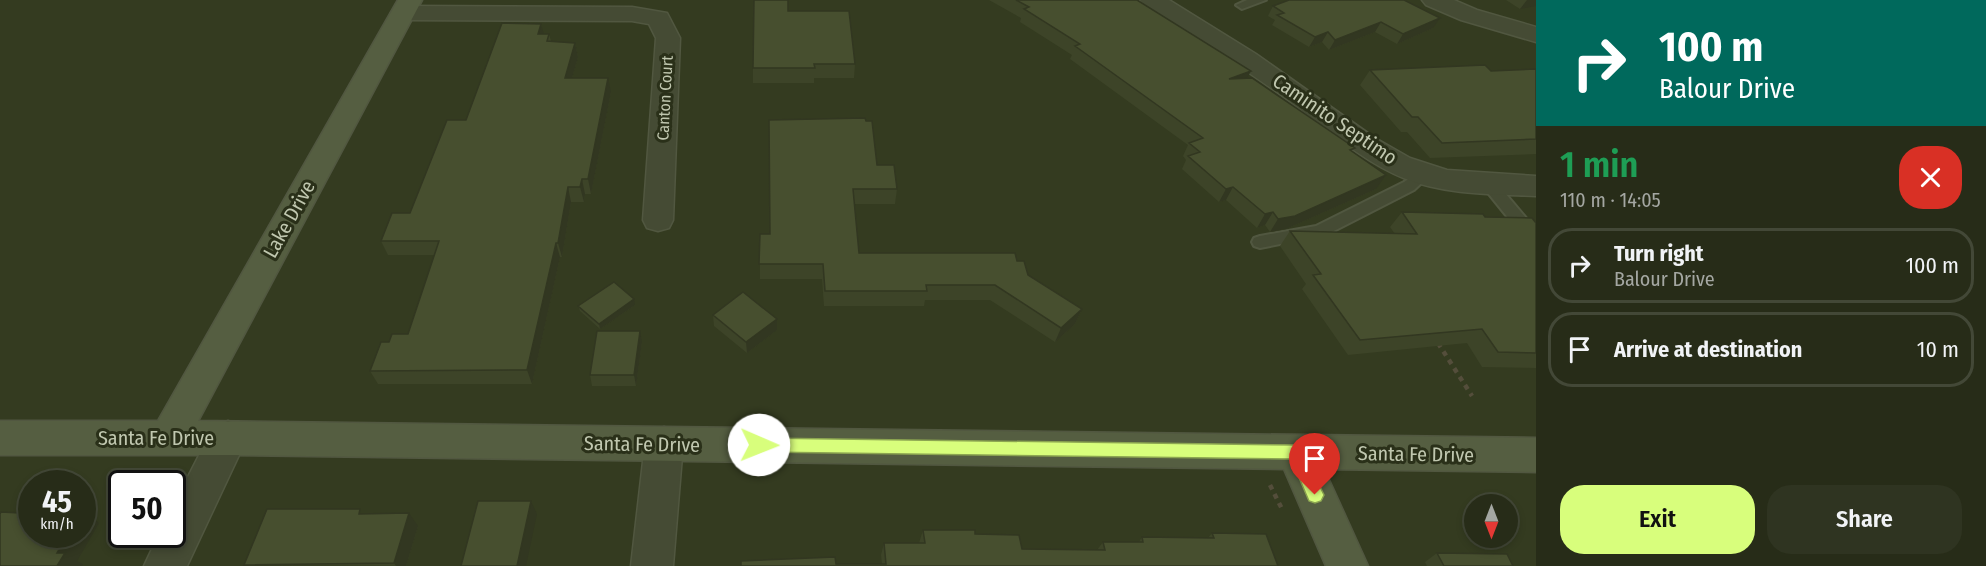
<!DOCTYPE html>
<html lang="en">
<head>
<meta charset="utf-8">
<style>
  body { margin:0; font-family:"Fira Sans Condensed",sans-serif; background:#2f3421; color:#f1f3f6; height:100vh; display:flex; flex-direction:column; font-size:22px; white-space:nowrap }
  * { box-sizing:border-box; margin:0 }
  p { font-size:20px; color:#a4a7a2 }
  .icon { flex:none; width:33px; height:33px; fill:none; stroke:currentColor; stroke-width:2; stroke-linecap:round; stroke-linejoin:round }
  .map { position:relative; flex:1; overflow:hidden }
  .side { display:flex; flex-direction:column; background:#272c18; width:450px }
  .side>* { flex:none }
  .hud { background:#00695c; color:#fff; overflow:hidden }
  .needle { width:39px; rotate:180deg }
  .controls { position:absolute; left:1464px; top:494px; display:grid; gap:12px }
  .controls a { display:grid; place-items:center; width:54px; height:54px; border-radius:50%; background:#272c18; box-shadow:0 3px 9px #0003,0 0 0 2px #434837; font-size:30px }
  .speed { position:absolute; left:18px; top:470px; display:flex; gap:12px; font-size:30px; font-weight:700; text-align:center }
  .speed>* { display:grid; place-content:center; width:78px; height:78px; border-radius:50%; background:#272c18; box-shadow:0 3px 9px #0003,0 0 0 2px #434837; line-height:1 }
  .speed small { font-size:15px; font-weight:400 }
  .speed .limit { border:3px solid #111; border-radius:9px; background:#fff; color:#111 }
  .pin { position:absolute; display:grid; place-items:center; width:51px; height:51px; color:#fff; margin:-62px -26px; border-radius:50% 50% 50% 0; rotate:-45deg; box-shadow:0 0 6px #0007 }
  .pin .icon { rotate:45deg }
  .me { position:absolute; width:66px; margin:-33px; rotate:91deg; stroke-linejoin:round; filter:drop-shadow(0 0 4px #0008) }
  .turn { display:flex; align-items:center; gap:21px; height:126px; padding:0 24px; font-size:27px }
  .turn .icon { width:78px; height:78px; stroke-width:2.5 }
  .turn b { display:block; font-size:42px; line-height:51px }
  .round { display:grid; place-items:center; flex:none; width:63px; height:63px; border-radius:24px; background:#2f3421 }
  .summary { display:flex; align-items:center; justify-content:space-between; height:102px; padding:0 24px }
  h1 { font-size:36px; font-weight:600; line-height:45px; color:#1e9e55 }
  .action { display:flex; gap:12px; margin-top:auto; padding:12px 24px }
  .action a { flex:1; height:69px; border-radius:24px; background:#d8fe7c; color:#111; font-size:24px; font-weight:600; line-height:69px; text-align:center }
  .action a+a { background:#2f3421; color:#f1f3f6 }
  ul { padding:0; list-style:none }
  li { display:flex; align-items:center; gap:18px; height:75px; margin:0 12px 9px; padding:0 12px; border:3px solid #434837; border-radius:24px }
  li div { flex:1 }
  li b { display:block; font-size:22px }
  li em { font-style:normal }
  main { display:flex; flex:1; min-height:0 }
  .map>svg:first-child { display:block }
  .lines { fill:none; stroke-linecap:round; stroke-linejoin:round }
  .lane-casing { stroke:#515740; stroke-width:4 }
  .street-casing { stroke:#515740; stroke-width:3 }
  .secondary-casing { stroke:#515740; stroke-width:3 }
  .path { stroke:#544e3b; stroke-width:4.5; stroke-dasharray:5 5; stroke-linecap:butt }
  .lane { fill:#454b34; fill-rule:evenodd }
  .street { fill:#454b34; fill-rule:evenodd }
  .secondary { fill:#555e41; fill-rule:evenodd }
  .wall { fill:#3d4428 }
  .shaded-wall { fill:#323721 }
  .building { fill:#474f2f; stroke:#323721; stroke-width:1.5 }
  .route { fill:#d8fe7c; stroke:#8ca551; stroke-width:1.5 }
  .labels { text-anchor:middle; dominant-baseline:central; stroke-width:6; stroke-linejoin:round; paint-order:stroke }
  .far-street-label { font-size:16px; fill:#c0c7af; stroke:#2a3019 }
  .street-label { font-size:20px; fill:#c0c7af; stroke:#2a3019 }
</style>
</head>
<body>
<main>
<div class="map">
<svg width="1536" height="566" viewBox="0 0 1536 566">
  <rect width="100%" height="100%" fill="#343b20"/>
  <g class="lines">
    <g class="lane-casing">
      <path id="lane" d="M1247,0h19l-24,9 -6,-4z
        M1424,169l7,5 -17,16 -88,45 -66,13 -6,-2 -2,-4 2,-4 6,-2 56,-10 88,-44z
        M1489,179l5,1 42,50v17l-6,-2 -46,-57 -2,-4z"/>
    </g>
    <g class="street-casing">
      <path id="street" d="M1140,0h29l87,54 119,84 35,20 37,12 89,6v20c-44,-2 -89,-1 -130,-17 -43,-17 -78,-49 -114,-76 -48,-35 -98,-67 -148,-98z
        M1422,0h32l23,10 59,17v15l-75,-22 -35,-15z
        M403,6l229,1 35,6 13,25 -7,182 -4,8 -11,3 -11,-3 -4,-8 13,-182 -7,-14 -17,-3 -229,-1 -8,-2 -4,-5 4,-5z
        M228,421l14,5 5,12 -60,128h-43l15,-32h13v-26l42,-82z
        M664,427l14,5 5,12 -10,122h-42l14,-122 5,-12z"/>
    </g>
    <g class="secondary-casing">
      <path id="secondary" d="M398,0h24l-224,421 1338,17v34l-212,-3 44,97h-42l-42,-97 -1056,-14h-228v-34h158z"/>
    </g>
    <path class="path" d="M1438,343l34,53
      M1270,485l13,26"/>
    <use href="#lane" class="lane"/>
    <use href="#street" class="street"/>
    <use href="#secondary" class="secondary"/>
  </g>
  <path class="wall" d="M989,0h148l216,152 23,37 -90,40 -16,3 -5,-7 -8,3 -31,-28 -7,2 -37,-33 4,-9 -3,-4 5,-11 -118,-86 2,-4 -52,-33 1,-4z
    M1506,0h30l-16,9z
    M1273,6l160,22 -36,16 -22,-12 -46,18 -7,-8 -13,5 -37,-22 3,-5 -7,-4z
    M788,11l67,53 -1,14h-40v5h-61v-15z
    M541,24l2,10h6l2,7 24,2 3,14 -6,21 39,14 -20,102h-6l-1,8h-13l-9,55h-2l-28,127h-154l-8,-13 19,-29 19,-8 26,-79h-46l-7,-14 29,-28 56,-93z
    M1536,69v85l-106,4 -23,-26h-6l-41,-47 10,-15 121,1z
    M877,165l20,24 -2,15h-40l4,49 158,8 11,14 54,34 -7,15 -20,18 -65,-42h-65l-1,6h-100l-2,-27h-62v-45h9z
    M1402,212l83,5 51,6v145l-54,-1 -15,-24 -119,12 -46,-66 4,-5 -26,-38 10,-15 105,3 -5,-7z
    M635,305l-35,24 -20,-18 -2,-5z
    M713,315l64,15 -30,23 -33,-27z
    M642,342l-6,44h-44l-2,-11z
    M364,514l54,12 -12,40 -162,-1z
    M923,530l52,4 47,15 75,1 6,-8h36l3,-5 66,1 4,-5 66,33 -442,-2h46l-1,-9 3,-12h35z
    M1437,553l76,13h-86l-2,-4z"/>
  <path class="shaded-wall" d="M1527,0h9v6l-16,3z
    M1440,18l-7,10 -36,16 6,-10z
    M1381,22l-6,10 -46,18 6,-10z
    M541,24l4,14 -7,-4z
    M1328,32l-6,10 -13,5 6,-10z
    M575,43l3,14 -10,35 -3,-14z
    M1251,71l-7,13 -15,-5z
    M608,78l3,14 -20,102 -3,-15z
    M1386,175l-10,14 -90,40 -16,3 8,-13z
    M582,179l3,15 -1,8 -4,-15z
    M568,187l3,15 -9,55 -4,-14z
    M1233,187l-7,13 -7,2 7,-13z
    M1273,212l-8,13 -8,3 8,-14z
    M556,243l4,14 -28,127 -5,-14z
    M634,299l1,6 -35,24 -1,-5z
    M1082,309l-7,15 -20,18 6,-14z
    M777,319v11l-30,23 -1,-11z
    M640,331l2,11 -6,44 -2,-11z
    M531,501l6,13 -11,52h-9z
    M82,510l17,13 -22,38 6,3 -1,2h-25v-13l11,-19h14z
    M409,513l9,13 -12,40h-10l-2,-3z"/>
  <path class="building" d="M754,0h34v11h61l6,53h-41l1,4h-62z
    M1016,0h121l114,71 -22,8 23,-1 103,70 -5,2 36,25 -91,41 -17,3 -5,-7 -8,2 -32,-27 -7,2 -38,-33 12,-4 -11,-9 14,-5 -128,-92 5,-2 -56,-35 5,-2z
    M1289,0h115l36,18 -37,16 -22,-12 -46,18 -7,-8 -13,5 -38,-22 7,-2 -11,-7z
    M502,23l39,1 -3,10h11l-2,7 28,2 -10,35h43l-20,101h-6l-2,8h-12l-10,56h-2l-29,127 -157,1 11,-29h8l3,-8h16l31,-93h-58l11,-28h18l37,-93h19z
    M1485,65l6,6 45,-2v70l-94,4 -24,-26h-6l-42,-47z
    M865,118l1,3h6l5,44h17l3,24h-44l6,64h156l2,8h7l4,14 54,34 -21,19 -66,-43h-69l1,6h-102l-2,-27h-64l1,-30h10l-1,-114z
    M1402,212l81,2 2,3 47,1 4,5v130l-38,-1 -16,-23 -122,11 -47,-65 8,-1 -31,-43 127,3z
    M614,282l20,17 -35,25 -21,-18z
    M743,292l34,27 -31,23 -33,-27z
    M597,331h43l-6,44h-44z
    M478,501h53l-14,65h-56z
    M267,509h93l-1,5 50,-1 -15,50 -150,2z
    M22,510h10v24h36l-11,19h8l-8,13h-57v-52l1,-2 19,1z
    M923,530h52v4l44,1 3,14 83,1 -2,-8h40l-1,-5 72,1 -2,-5 54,1 12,32h-537v-5l94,-4 1,7h50l-2,-21h41z
    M1437,553l70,1 6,12h-69z"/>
  <path class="route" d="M759,438l537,7 5,2 23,48 -3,6 -6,2 -6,-2 -18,-42 -532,-7 -6,-2 -2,-5 2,-5z"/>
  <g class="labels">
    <g class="far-street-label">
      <text transform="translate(665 98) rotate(-87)">Canton Court</text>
    </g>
    <g class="street-label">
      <text transform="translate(1335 119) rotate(34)">Caminito Septimo</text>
      <text transform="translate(289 219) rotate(-61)">Lake Drive</text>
      <text x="156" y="438">Santa Fe Drive</text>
      <text transform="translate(642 444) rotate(1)">Santa Fe Drive</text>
      <text transform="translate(1416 454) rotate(1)">Santa Fe Drive</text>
    </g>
  </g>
</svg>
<div class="controls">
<a><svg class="needle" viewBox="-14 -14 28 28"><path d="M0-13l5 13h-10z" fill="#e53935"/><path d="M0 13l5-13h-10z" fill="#a4a7a2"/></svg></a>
</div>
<div class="speed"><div>45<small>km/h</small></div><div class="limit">50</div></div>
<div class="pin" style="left:1315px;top:495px;background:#d93025"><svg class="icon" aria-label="arrive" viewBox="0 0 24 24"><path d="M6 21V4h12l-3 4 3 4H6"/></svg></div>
<svg class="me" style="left:759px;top:445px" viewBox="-20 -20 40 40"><circle r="19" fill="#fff"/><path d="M0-13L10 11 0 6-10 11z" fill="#d8fe7c"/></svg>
</div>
<section class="side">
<div class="hud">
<div class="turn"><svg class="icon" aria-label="right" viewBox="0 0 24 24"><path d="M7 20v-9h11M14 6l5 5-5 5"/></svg><div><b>100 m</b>Balour Drive</div></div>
</div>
<div class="summary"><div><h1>1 min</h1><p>110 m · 14:05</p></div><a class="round" style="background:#d93025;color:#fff"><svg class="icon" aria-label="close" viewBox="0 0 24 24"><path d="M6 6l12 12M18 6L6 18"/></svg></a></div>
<ul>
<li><svg class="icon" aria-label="right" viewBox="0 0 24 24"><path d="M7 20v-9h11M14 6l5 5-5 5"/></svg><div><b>Turn right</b><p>Balour Drive</p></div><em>100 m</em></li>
<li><svg class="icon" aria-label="arrive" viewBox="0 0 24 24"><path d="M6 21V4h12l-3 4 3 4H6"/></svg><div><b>Arrive at destination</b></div><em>10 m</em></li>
</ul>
<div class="action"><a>Exit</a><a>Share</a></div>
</section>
</main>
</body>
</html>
